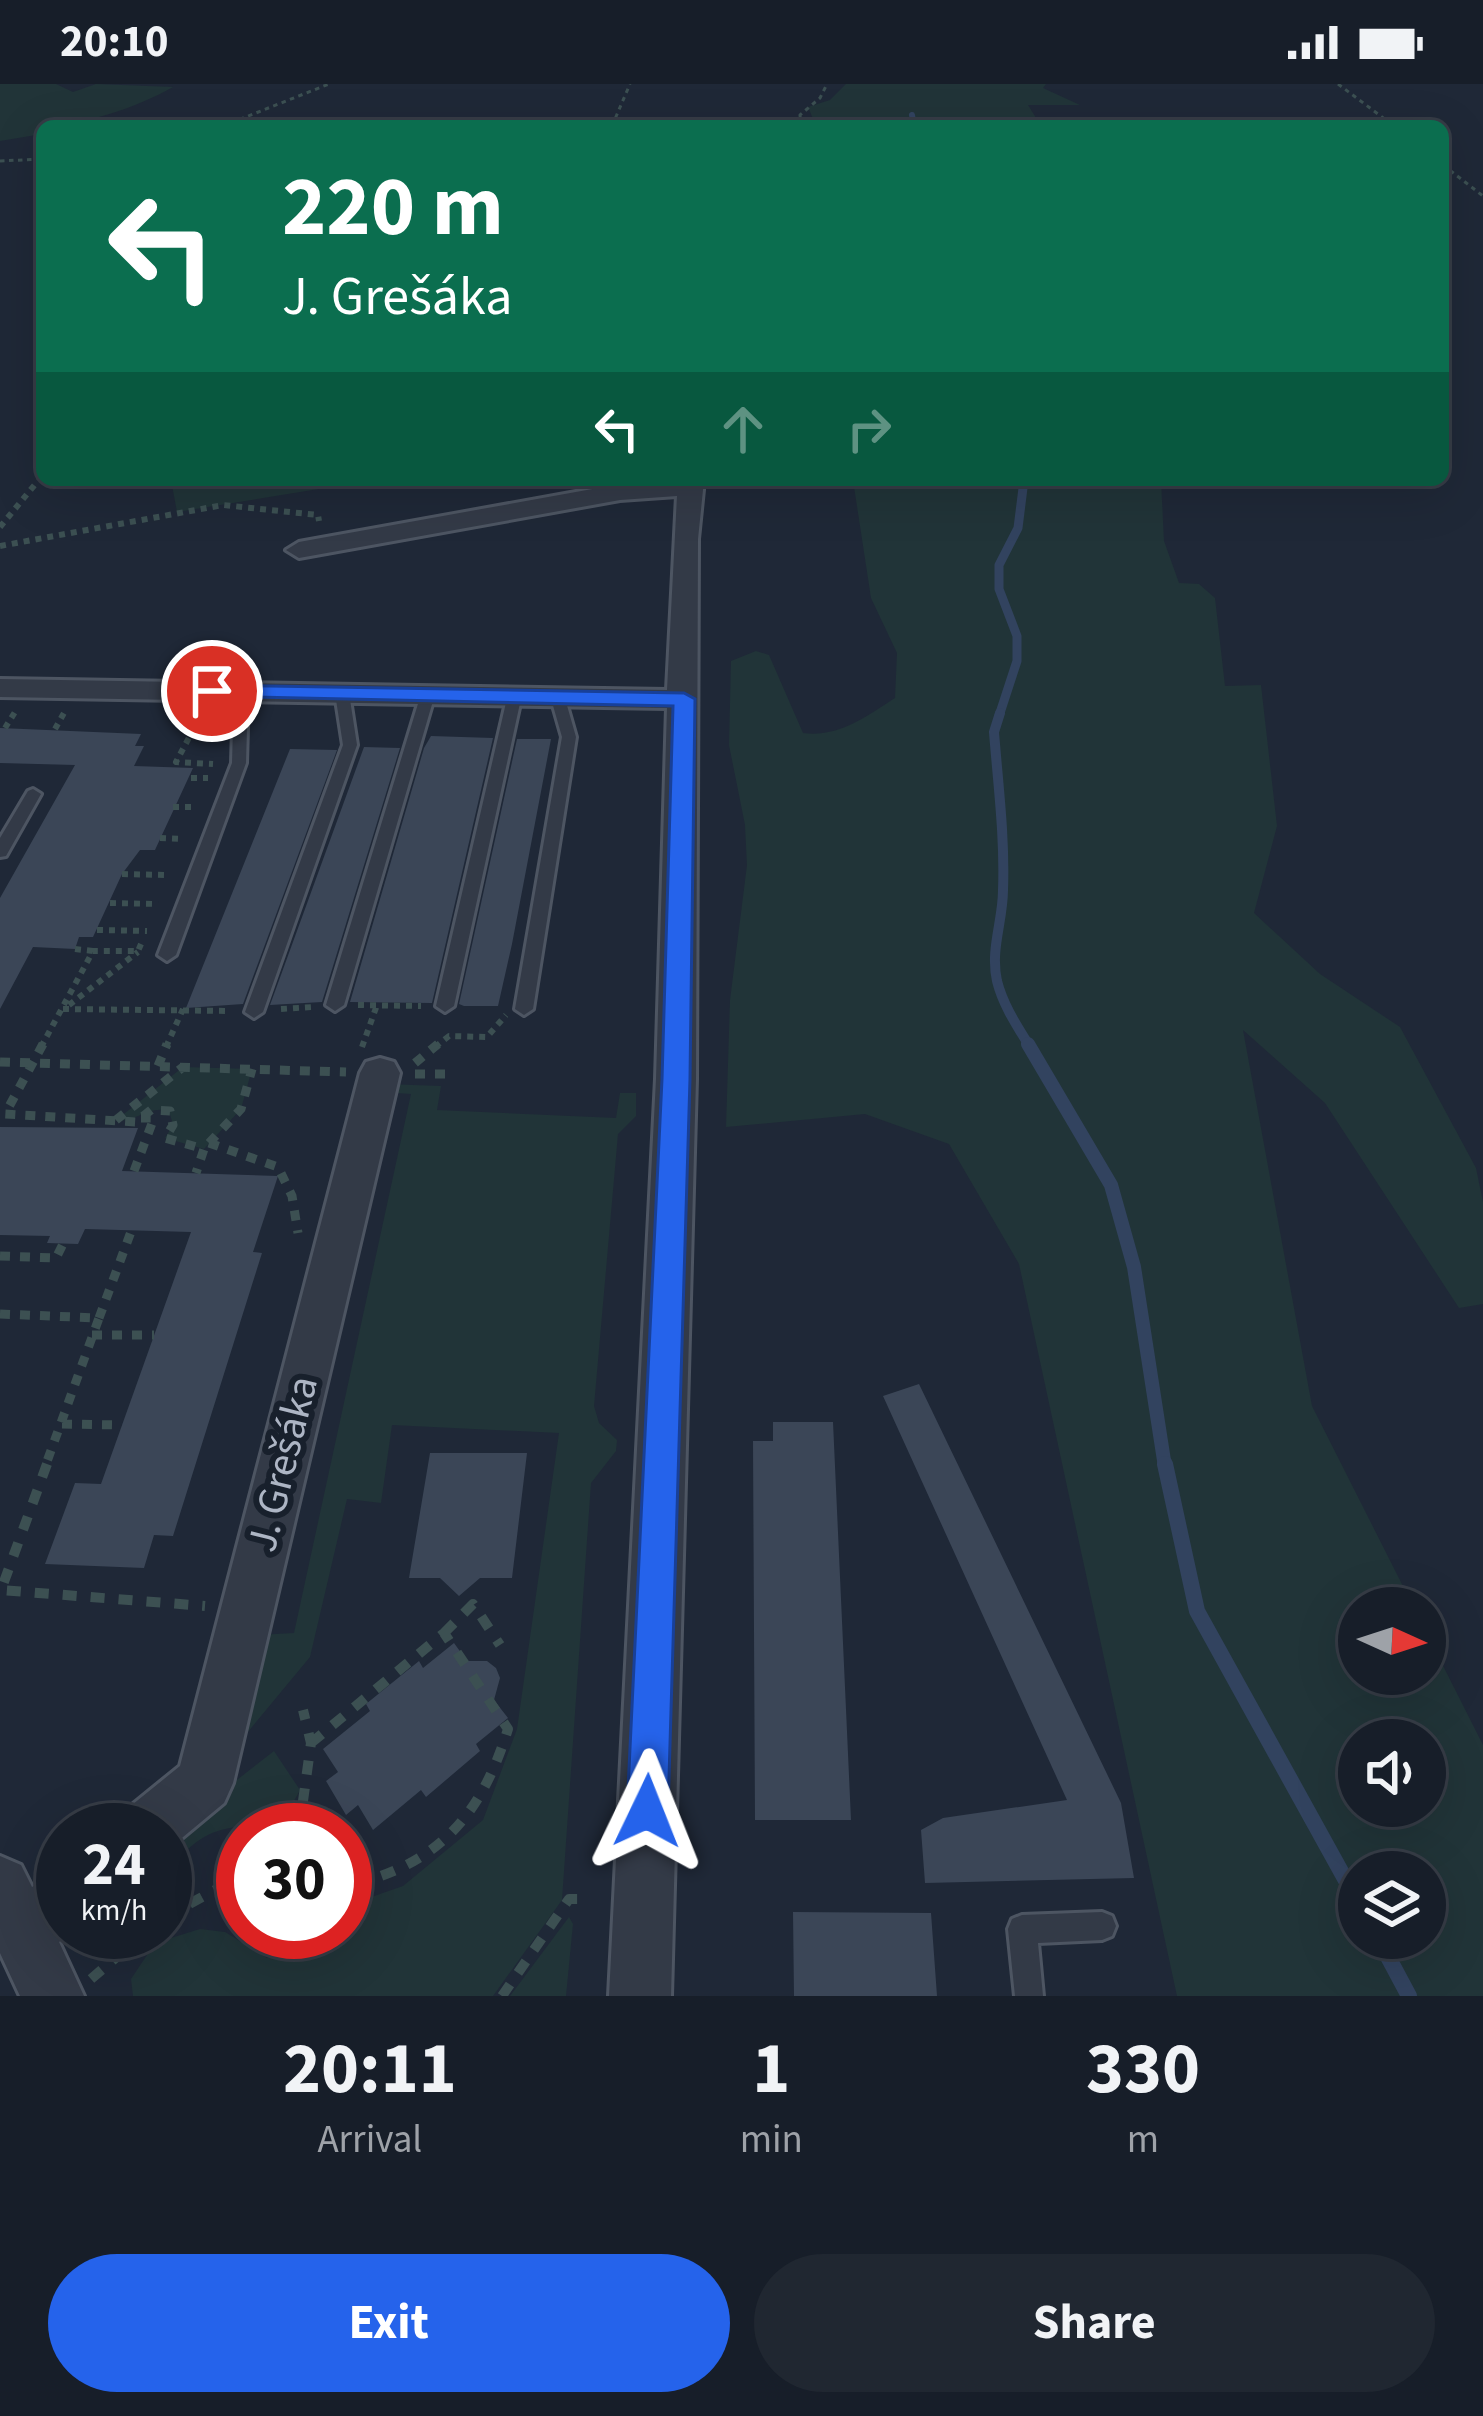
<!DOCTYPE html>
<html lang="en">
<head>
<meta charset="utf-8">
<style>
  body { margin:0; font-family:"Source Sans 3",sans-serif; background:#202731; color:#f1f3f6; height:100vh; display:flex; flex-direction:column; font-size:45px; white-space:nowrap }
  * { box-sizing:border-box; margin:0 }
  p { font-size:39px; color:#9ea2a8 }
  .icon { flex:none; width:66px; height:66px; fill:none; stroke:currentColor; stroke-width:2; stroke-linecap:round; stroke-linejoin:round }
  .map { position:relative; height:1912px; overflow:hidden }
  .panel { display:flex; flex-direction:column; background:#171e29; flex:1 }
  .panel>* { flex:none }
  .banner { position:absolute; left:36px; top:36px; width:1413px; height:366px; border-radius:18px; box-shadow:0 12px 48px #0002,0 0 0 3px #363c46; background:#0b6e4f; color:#fff; overflow:hidden }
  .needle { width:78px; rotate:93deg }
  .tools { position:absolute; left:1338px; top:1503px; display:grid; gap:24px }
  .tools a { display:grid; place-items:center; width:108px; height:108px; border-radius:50%; background:#171e29; box-shadow:0 12px 48px #0002,0 0 0 3px #363c46; font-size:60px }
  .speed { position:absolute; left:36px; top:1719px; display:flex; gap:24px; font-size:60px; font-weight:700; text-align:center }
  .speed>* { display:grid; place-content:center; width:156px; height:156px; border-radius:50%; background:#171e29; box-shadow:0 12px 48px #0002,0 0 0 3px #363c46; line-height:1 }
  .speed small { font-size:30px; font-weight:400 }
  .speed .limit { border:18px solid #d22; background:#fff; color:#111 }
  .pin { position:absolute; display:grid; place-items:center; width:102px; height:102px; color:#fff; margin:-51px; border:6px solid #fff; border-radius:50%; box-shadow:0 3px 12px #0007 }
  .me { position:absolute; width:132px; margin:-66px; rotate:2deg; stroke-linejoin:round; filter:drop-shadow(0 0 9px #0008) }
  .turn { display:flex; align-items:center; gap:42px; height:252px; padding:0 48px; font-size:54px }
  .turn .icon { width:156px; height:156px; stroke-width:2.5 }
  .turn b { display:block; font-size:84px; line-height:102px }
  .lanes { display:flex; align-items:center; height:114px; padding:0 48px; background:#0003; justify-content:center; gap:60px; direction:ltr }
  .lanes .off { opacity:.35 }
  .eta { display:flex; justify-content:space-evenly; align-items:center; height:204px; text-align:center }
  .eta b { font-size:72px; font-weight:700; line-height:84px }
  .action { display:flex; gap:24px; margin-top:auto; padding:24px 48px }
  .action a { flex:1; height:138px; border-radius:72px; background:#2563eb; color:#fff; font-size:48px; font-weight:700; line-height:138px; text-align:center }
  .action a+a { background:#202731; color:#f1f3f6 }
  .status { display:flex; justify-content:space-between; align-items:center; height:84px; padding:0 60px; background:#171e29; direction:ltr }
  .status svg { height:33px; fill:currentColor }
  .map>svg:first-child { display:block }
  .green { fill:#213438; fill-rule:evenodd }
  .lines { fill:none; stroke-linecap:round; stroke-linejoin:round }
  .stream-far4 { stroke:#32435f; stroke-width:6 }
  .stream-far3 { stroke:#32435f; stroke-width:9 }
  .stream-far2 { stroke:#32435f; stroke-width:10 }
  .stream-far1 { stroke:#32435f; stroke-width:14 }
  .stream { stroke:#32435f; stroke-width:16 }
  .building { fill:#3b4657 }
  .lane-casing { stroke:#4d5562; stroke-width:6 }
  .street-casing { stroke:#4d5562; stroke-width:6 }
  .path-far3 { stroke:#3c5052; stroke-width:3; stroke-dasharray:4.5 4.5; stroke-linecap:butt }
  .path-far2 { stroke:#3c5052; stroke-width:6; stroke-dasharray:6 6; stroke-linecap:butt }
  .path-far1 { stroke:#3c5052; stroke-width:9; stroke-dasharray:10 10; stroke-linecap:butt }
  .path { stroke:#3c5052; stroke-width:10; stroke-dasharray:14 14; stroke-linecap:butt }
  .lane { fill:#333a47; fill-rule:evenodd }
  .street { fill:#333a47; fill-rule:evenodd }
  .route { fill:#2563eb; stroke:#184099; stroke-width:3 }
  .labels { text-anchor:middle; dominant-baseline:central; stroke-width:12; stroke-linejoin:round; paint-order:stroke }
  .near-street-label { font-size:42px; fill:#adb5c4; stroke:#18202c }
</style>
</head>
<body>
<div class="status"><b>20:10</b><svg viewBox="0 0 49 12"><path d="M0 12V9h3v3zM5 12V6h3v6zM10 12V3h3v9zM15 12V0h3v12zM26 1h20v11H26zM47 4h2v5h-2z"/></svg></div>
<div class="map">
<svg width="1483" height="1912" viewBox="0 0 1483 1912">
  <rect width="100%" height="100%" fill="#1f2837"/>
  <path class="green" d="M0,0h56l17,8 23,-8 77,3c-35,20 -91,39 -131,39v8l-42,7z
    M846,0h200l-3,4 37,17h-52l13,21h-225l-8,-19 22,-7z
    M171,396h203l-197,32z
    M853,396h308l3,61 15,42 20,1 16,14 10,88 36,-1 16,141 -23,87 66,61 80,53 76,141 7,34v102l-24,4 -134,-205 -82,-73 69,376 102,202h-55v66h66v-44l58,115v251h-306l-158,-732 -70,-120 -84,-30 -139,13 4,-127 17,-135 -2,-40 -16,-80 2,-84 25,-10 13,4 34,78c35,5 64,-17 92,-35l2,-45 -26,-55zM1425,1656v66h-66v-66zM1425,1788v66h-66v-66z
    M183,983l69,2 -11,40 -37,40 -39,-11 8,-13 -4,-14c-21,-6 -32,11 -54,10z
    M386,1000l55,2 -4,24 179,8 4,-25h16v23l-18,18 -24,272 5,17 18,17 -1,11 -25,32 -29,417 -69,96h-360l-2,-17 24,-36 45,-14 25,3 42,26 17,-3 11,-23h50v-32l15,1 43,-15 80,-66 34,-91 42,-296 -167,-8 -11,78 -34,-4 -37,158 -63,76 -11,6 22,-104 36,-2 117,-539 -28,-2z
    M274,1667l26,39c-27,54 -59,23 -99,49 -13,8 -26,23 -36,34v-37z
    M569,1833l4,7 -7,72h-56z"/>
  <g class="lines">
    <path class="stream-far4" d="M912,31l2,11"/>
    <path class="stream-far3" d="M999,632l18,-55v-25l-18,-47v-24l19,-37 6,-48"/>
    <path class="stream-far2" d="M1000,629l-6,19c4,52 11,105 9,158 0,31 -13,59 -6,91 6,24 20,45 33,66"/>
    <path class="stream-far1" d="M1028,960l83,141 23,82 31,200"/>
    <path class="stream" d="M1165,1380l32,147 162,293
      M1378,1854l31,58"/>
  </g>
  <path class="building" d="M0,644l141,6 -6,12h9l-10,20 59,2 -38,82h-15l-18,24 -29,63h-14l-4,12 -42,-2 -33,62v-111l75,-133 -75,-2z
    M431,652l62,2 -61,265 -82,-1 74,-254z
    M517,655h34l-39,205 -14,62h-34l-5,-2z
    M364,663l36,1 -78,254 -52,3z
    M290,665l47,1 -94,254 -57,4z
    M0,1043l138,1 -16,43 156,5 -25,76 9,1 -89,283 -19,-1 -10,33 -99,-4 30,-81 26,1 90,-252 -106,-3 -7,15 -31,-1 3,-7 -50,-1z
    M919,1300l202,419 13,75 -209,5 -4,-53 22,-12 124,-18 -184,-404z
    M773,1338h60l18,398h-96l-2,-379h20z
    M430,1369h97l-15,125h-32l-21,18 -19,-18h-31z
    M454,1559l13,18h20l9,7 4,10 -6,22 14,18 -32,26 4,7 -54,46 -5,-7 -48,40 -15,-25 -12,10 -20,-34 12,-9 -15,-23 47,-38 -4,-7 53,-43 4,7z
    M793,1828l138,1 6,83h-143z"/>
  <g class="lines">
    <g class="lane-casing">
      <path id="lane" d="M241,604l7,4 -2,71 -70,192 -9,6 -9,-6 74,-192 2,-71z
        M342,605l7,4 8,52 -94,267 -9,6 -9,-6 98,-267 -8,-52z
        M428,606l7,4 -91,311 -9,6 -9,-6 95,-311z
        M515,606l7,4 -68,312 -9,6 -9,-6 72,-312z
        M557,607l7,4 12,42 -43,272 -9,6 -9,-6 47,-272 -12,-42z
        M33,705l8,5 -35,62 -6,1v-19l28,-47z
        M1102,1828l10,4 4,10 -4,10 -10,4 -64,3 5,53h-28l-7,-67 4,-10 10,-4z"/>
    </g>
    <g class="street-casing">
      <path id="street" d="M704,396l-6,59 -2,540 -25,917h-62l47,-917 11,-371 -667,-11v-18l667,11 10,-194 -57,4 -321,58 -13,-8 13,-8 321,-58z
        M380,974l14,4 6,11 -167,710 -9,20 -59,49v-22h-46l8,-21 53,-43 180,-693 6,-11z
        M0,1772l21,9 11,22 31,-16v61h9l-13,10 25,54h-64l-20,-43z"/>
    </g>
    <path class="path-far3" d="M1338,0l56,42
      M223,42l106,-42
      M612,42l18,-42
      M801,42l-1,-11 20,-17 7,-14
      M0,77l42,-2
      M1443,81l40,31"/>
    <path class="path-far2" d="M0,443l42,-51
      M0,462l223,-41 95,10 1,6
      M200,633l-24,45 37,2
      M5,644l10,-16
      M55,645l9,-16
      M191,694h17
      M173,723h23
      M160,754l23,1
      M122,790l47,1
      M110,819l48,1
      M97,846l50,1
      M75,865l18,2
      M69,921l69,-53
      M358,921l63,1
      M63,925l167,2
      M281,925l32,-2
      M41,963l52,-96h45l3,-7
      M166,963l17,-38
      M362,963l15,-42
      M435,963l14,-11 38,1 19,-22"/>
    <path class="path-far1" d="M43,960l-38,70 131,8 15,-12 19,1 3,14 -8,13 39,11 -8,24
      M0,978l346,10
      M415,979l23,-19
      M158,982l9,-22
      M415,990h33
      M116,1036l67,-53
      M209,1059l69,24 14,29 6,37
      M209,1059l32,-34 11,-40
      M134,1087l20,-53h-13
      M0,1172l56,2 7,-14
      M0,1230l99,4 -54,149
      M99,1234l33,-89
      M92,1251h62
      M62,1340l60,1"/>
    <path class="path" d="M47,1380l-46,126 204,16
      M444,1549l29,-29 27,41
      M311,1659l133,-110 64,96c-27,87 -70,137 -163,157
      M299,1746l12,-87 -8,-33
      M165,1833l78,-42
      M91,1895l55,-47
      M502,1912l67,-97h13"/>
    <use href="#lane" class="lane"/>
    <use href="#street" class="street"/>
  </g>
  <path class="route" d="M212,601l472,8 11,6 -5,380 -22,732 -6,15 -15,6 -14,-6 -6,-15 35,-732 11,-373 -468,-10v-9z"/>
  <g class="labels">
    <g class="near-street-label">
      <text transform="translate(283 1380) rotate(-76)">J. Grešáka</text>
    </g>
  </g>
</svg>
<div class="tools">
<a><svg class="needle" viewBox="-14 -14 28 28"><path d="M0-13l5 13h-10z" fill="#e53935"/><path d="M0 13l5-13h-10z" fill="#9ea2a8"/></svg></a>
<a><svg class="icon" aria-label="sound" viewBox="0 0 24 24"><path d="M4 9h4l5-4v14l-5-4H4zM17 9q2 3 0 6"/></svg></a>
<a><svg class="icon" aria-label="layers" viewBox="0 0 24 24"><path d="M12 4l9 5-9 5-9-5zM3 14l9 5 9-5"/></svg></a>
</div>
<div class="speed"><div>24<small>km/h</small></div><div class="limit">30</div></div>
<div class="pin" style="left:212px;top:607px;background:#d93025"><svg class="icon" aria-label="arrive" viewBox="0 0 24 24"><path d="M6 21V4h12l-3 4 3 4H6"/></svg></div>
<svg class="me" style="left:647px;top:1727px" viewBox="-20 -20 40 40"><path d="M0-17L14 15 0 8-14 15z" fill="#2563eb" stroke="#fff" stroke-width="4"/></svg>
<div class="banner">
<div class="turn"><svg class="icon" aria-label="left" viewBox="0 0 24 24"><path d="M17 20v-9H6M10 6l-5 5 5 5"/></svg><div><b>220 m</b>J. Grešáka</div></div>
<div class="lanes"><svg class="icon" aria-label="left" viewBox="0 0 24 24"><path d="M17 20v-9H6M10 6l-5 5 5 5"/></svg><svg class="icon off" aria-label="ahead" viewBox="0 0 24 24"><path d="M12 20V5M6 11l6-6 6 6"/></svg><svg class="icon off" aria-label="right" viewBox="0 0 24 24"><path d="M7 20v-9h11M14 6l5 5-5 5"/></svg></div>
</div>
</div>
<section class="panel">
<div class="eta">
<div><b>20:11</b><p>Arrival</p></div>
<div><b>1</b><p>min</p></div>
<div><b>330</b><p>m</p></div>
</div>
<div class="action"><a>Exit</a><a>Share</a></div>
</section>
</body>
</html>
